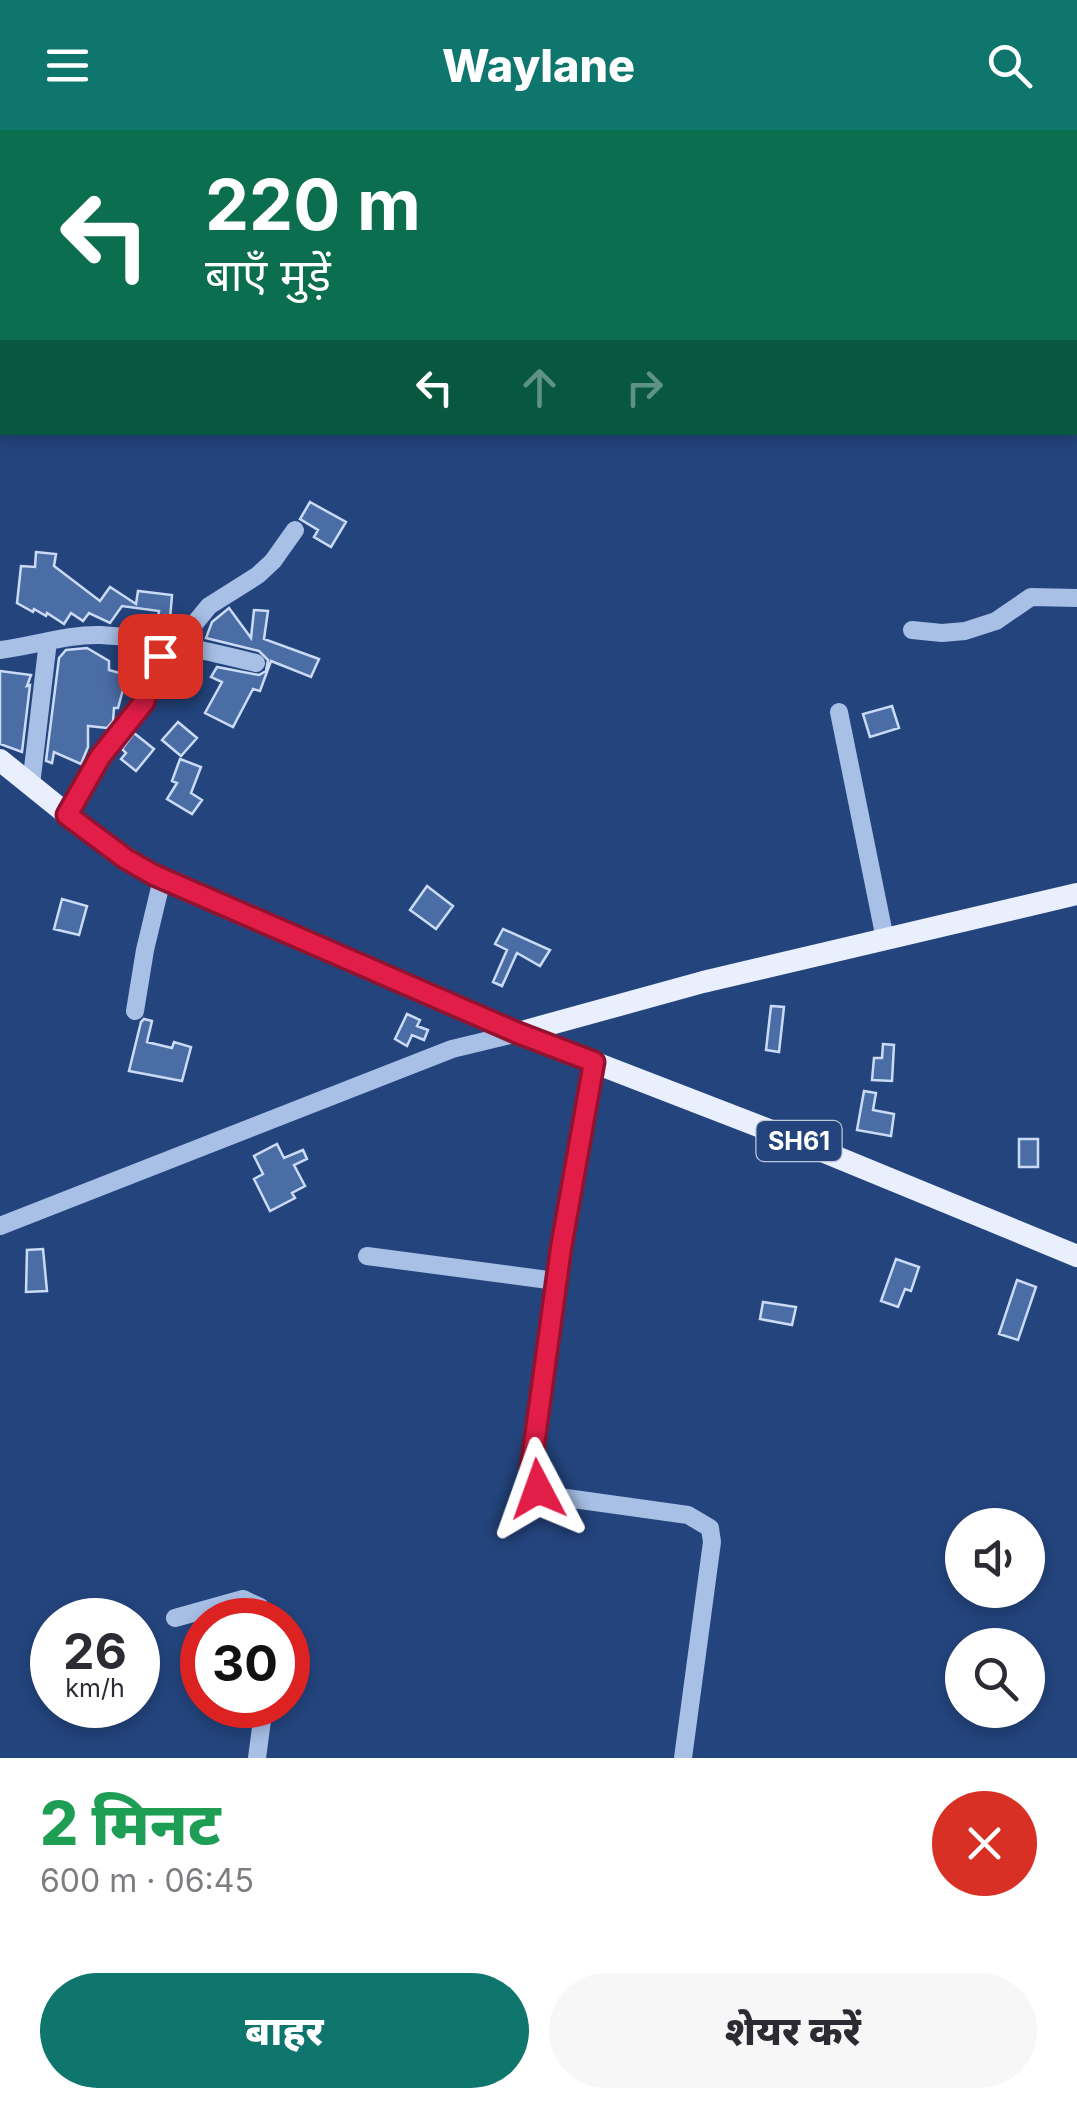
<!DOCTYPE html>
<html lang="hi">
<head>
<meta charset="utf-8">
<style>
  body { margin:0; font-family:Inter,"Noto Sans Devanagari",sans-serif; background:#f7f7f7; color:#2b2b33; height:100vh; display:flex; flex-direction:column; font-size:38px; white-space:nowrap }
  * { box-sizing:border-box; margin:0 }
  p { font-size:32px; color:#7c7c81 }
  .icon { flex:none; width:55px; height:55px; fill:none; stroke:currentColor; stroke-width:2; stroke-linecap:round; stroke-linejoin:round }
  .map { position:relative; height:1628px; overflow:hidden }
  .side { display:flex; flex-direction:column; background:#fff; flex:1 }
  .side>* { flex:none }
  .guide { position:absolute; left:0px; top:0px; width:1078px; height:305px; box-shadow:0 5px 15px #0003; background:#0b6e4f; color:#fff; overflow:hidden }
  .controls { position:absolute; left:945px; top:1378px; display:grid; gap:20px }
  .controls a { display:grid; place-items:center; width:100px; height:100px; border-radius:50%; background:#fff; box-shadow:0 5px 15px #0003; font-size:50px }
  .speed { position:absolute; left:30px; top:1468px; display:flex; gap:20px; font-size:50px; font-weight:700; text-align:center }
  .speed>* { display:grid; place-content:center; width:130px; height:130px; border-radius:50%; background:#fff; box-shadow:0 5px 15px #0003; line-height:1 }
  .speed small { font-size:25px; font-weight:400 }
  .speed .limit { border:15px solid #d22; background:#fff; color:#111 }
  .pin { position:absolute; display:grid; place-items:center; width:85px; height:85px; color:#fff; margin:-42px; border-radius:20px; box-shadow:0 5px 15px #0006 }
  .me { position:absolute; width:110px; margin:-55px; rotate:356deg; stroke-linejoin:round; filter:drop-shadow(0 0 8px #0008) }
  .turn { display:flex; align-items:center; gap:35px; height:210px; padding:0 40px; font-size:45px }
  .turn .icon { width:130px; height:130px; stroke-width:2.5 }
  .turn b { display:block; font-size:70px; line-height:85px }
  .lanes { display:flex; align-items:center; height:95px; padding:0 40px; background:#0003; justify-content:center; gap:50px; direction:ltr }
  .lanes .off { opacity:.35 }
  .round { display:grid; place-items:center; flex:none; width:105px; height:105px; border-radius:52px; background:#f7f7f7 }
  .headline { display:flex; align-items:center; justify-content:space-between; height:170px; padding:0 40px }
  h1 { font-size:60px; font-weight:800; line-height:75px; color:#1e9e55 }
  .action { display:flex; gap:20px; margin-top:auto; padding:20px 40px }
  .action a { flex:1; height:115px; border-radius:60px; background:#0f766e; color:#fff; font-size:40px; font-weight:800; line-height:115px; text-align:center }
  .action a+a { background:#f7f7f7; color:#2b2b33 }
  header { display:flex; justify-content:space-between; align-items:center; height:130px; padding:0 40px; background:#0f766e; color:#fff; font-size:45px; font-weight:800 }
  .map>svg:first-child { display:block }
  .building { fill:#4b6da6; stroke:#cbdbf5; stroke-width:2.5 }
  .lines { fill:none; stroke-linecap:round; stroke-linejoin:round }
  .minor { stroke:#a8bfe6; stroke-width:18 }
  .major { stroke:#e9effd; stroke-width:22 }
  .route-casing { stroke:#92132f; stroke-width:25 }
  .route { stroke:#e11d48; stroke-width:18 }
  .labels { text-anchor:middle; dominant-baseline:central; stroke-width:10; stroke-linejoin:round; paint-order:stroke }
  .shield { fill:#23447d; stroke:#bdc7d8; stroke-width:2.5 }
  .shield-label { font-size:25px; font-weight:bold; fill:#fff }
</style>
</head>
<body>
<header><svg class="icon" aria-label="menu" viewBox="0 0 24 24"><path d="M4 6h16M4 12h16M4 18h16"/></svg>Waylane<svg class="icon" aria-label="search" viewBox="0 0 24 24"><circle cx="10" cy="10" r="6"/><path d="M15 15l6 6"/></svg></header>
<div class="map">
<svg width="1077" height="1628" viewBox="0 0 1077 1628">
  <rect width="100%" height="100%" fill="#23447d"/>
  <path class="building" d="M310,372l36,20 -15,25 -17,-10 4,-7 -18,-11z
    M36,422l20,2 -2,12 46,35 10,-14 26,17 2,-13 34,4 -3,36 -13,-2 3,-18 -37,-5 -12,17 -21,-10 -6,8 -12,-8 -7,11 -17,-11 -1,3 -12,-7 -1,3 -16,-9 4,-37 14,1z
    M229,478l22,30 3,-28 14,1 -4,28 55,20 -8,18 -40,-16 -11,30 -7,-2 -20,38 -28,-14 17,-31 -11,-5 6,-10 42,8 7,-4 2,-11 -9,-9 -53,-13 6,-16z
    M87,518l22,13v9l18,5 -9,33h-4l-1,13 -6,7 -19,-2v21l-7,17 -27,-12 -2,11 -6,-2 13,-103 7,-8z
    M0,541l31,4 -4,11 3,-1 -8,67 -22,-8z
    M892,576l7,22 -29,9 -7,-23z
    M178,592l19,16 -16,18 -19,-16z
    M134,603l20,16 -18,22 -15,-12 5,-6 -4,-4z
    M180,629l21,8 -10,26 11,7 -10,14 -25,-15 10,-16 -5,-2z
    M427,756l26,20 -17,23 -26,-19z
    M62,769l25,7 -8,29 -25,-6z
    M503,799l47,21 -10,16 -23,-13 -15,33 -9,-4 14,-32 -12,-6z
    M771,876l13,1 -5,45 -13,-2z
    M407,884l13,6 -3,6 11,4 -4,10 -12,-5 -5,11 -12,-7z
    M144,889l8,2 -5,21 25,6 2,-6 17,5 -9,34 -53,-10 12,-49z
    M883,914l11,1 -2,36 -20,-1 2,-22h8z
    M864,961l12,2 -3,17 21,4 -3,22 -34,-6z
    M1019,1009h19v28h-19z
    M277,1014l7,14 19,-8 4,9 -13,6 11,21 -13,7 3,5 -25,13 -16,-32 9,-5 -9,-18z
    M43,1119l4,42 -21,1 1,-42z
    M896,1129l23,8 -8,24 -6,-2 -7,18 -17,-6z
    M1017,1150l19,7 -18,53 -19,-6z
    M763,1172l33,5 -4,18 -32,-6z"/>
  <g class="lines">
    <path class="minor" d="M594,2l2,-2
      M715,2l2,-2
      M912,500l30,3 23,-2 31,-10 35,-24 46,1
      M177,515l32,-39 49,-31 15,-14 22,-31
      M0,520c34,-4 67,-16 101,-15 52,3 105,16 155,28
      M839,582l46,227
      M31,655l17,-144
      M67,685c11,-21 22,-42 36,-62 26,-35 58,-62 57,-109
      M135,881l10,-61 17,-71
      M594,932l-38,219 -24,196 6,12 14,7 136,19 22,13 2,14 -29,216
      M0,1096l452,-177 66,-16
      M367,1126l189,25
      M175,1488l68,-19 17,8 7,13
      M257,1628l7,-53"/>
    <path class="major" d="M0,630l99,80 54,35 365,158 282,109 277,114
      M518,903l185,-51 374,-88"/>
  </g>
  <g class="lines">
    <g class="route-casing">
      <path id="route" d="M160,526l-16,46 -44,55 -33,58 59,44 28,16 364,158 76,29 -33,186 -30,219 1,10 6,12"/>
    </g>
    <use href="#route" class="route"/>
  </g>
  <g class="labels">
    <rect class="shield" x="756.5" y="991" width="85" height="40" rx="8"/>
    <g class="shield-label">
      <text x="799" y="1011">SH61</text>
    </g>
  </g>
</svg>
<div class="controls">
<a><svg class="icon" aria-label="sound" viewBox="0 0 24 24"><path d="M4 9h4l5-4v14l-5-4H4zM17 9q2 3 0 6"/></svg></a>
<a><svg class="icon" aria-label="search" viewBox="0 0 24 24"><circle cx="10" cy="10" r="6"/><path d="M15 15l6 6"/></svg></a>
</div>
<div class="speed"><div>26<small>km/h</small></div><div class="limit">30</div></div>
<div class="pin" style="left:160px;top:526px;background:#d93025"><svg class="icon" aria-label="arrive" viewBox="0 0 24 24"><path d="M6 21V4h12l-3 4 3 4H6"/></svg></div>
<svg class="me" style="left:538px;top:1359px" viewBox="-20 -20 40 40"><path d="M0-17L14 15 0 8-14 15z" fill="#e11d48" stroke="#fff" stroke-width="4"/></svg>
<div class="guide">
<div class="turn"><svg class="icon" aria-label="left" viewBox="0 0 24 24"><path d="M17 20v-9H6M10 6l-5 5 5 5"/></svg><div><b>220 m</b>बाएँ मुड़ें</div></div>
<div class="lanes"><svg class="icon" aria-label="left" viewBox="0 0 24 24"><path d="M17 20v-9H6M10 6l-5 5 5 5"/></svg><svg class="icon off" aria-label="ahead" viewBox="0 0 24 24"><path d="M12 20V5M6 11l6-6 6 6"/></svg><svg class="icon off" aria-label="right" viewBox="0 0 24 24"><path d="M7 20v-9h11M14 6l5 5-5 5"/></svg></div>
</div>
</div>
<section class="side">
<div class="headline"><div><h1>2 मिनट</h1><p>600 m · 06:45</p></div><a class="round" style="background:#d93025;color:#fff"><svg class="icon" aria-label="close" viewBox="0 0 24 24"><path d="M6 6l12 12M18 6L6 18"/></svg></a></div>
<div class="action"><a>बाहर</a><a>शेयर करें</a></div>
</section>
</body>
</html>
